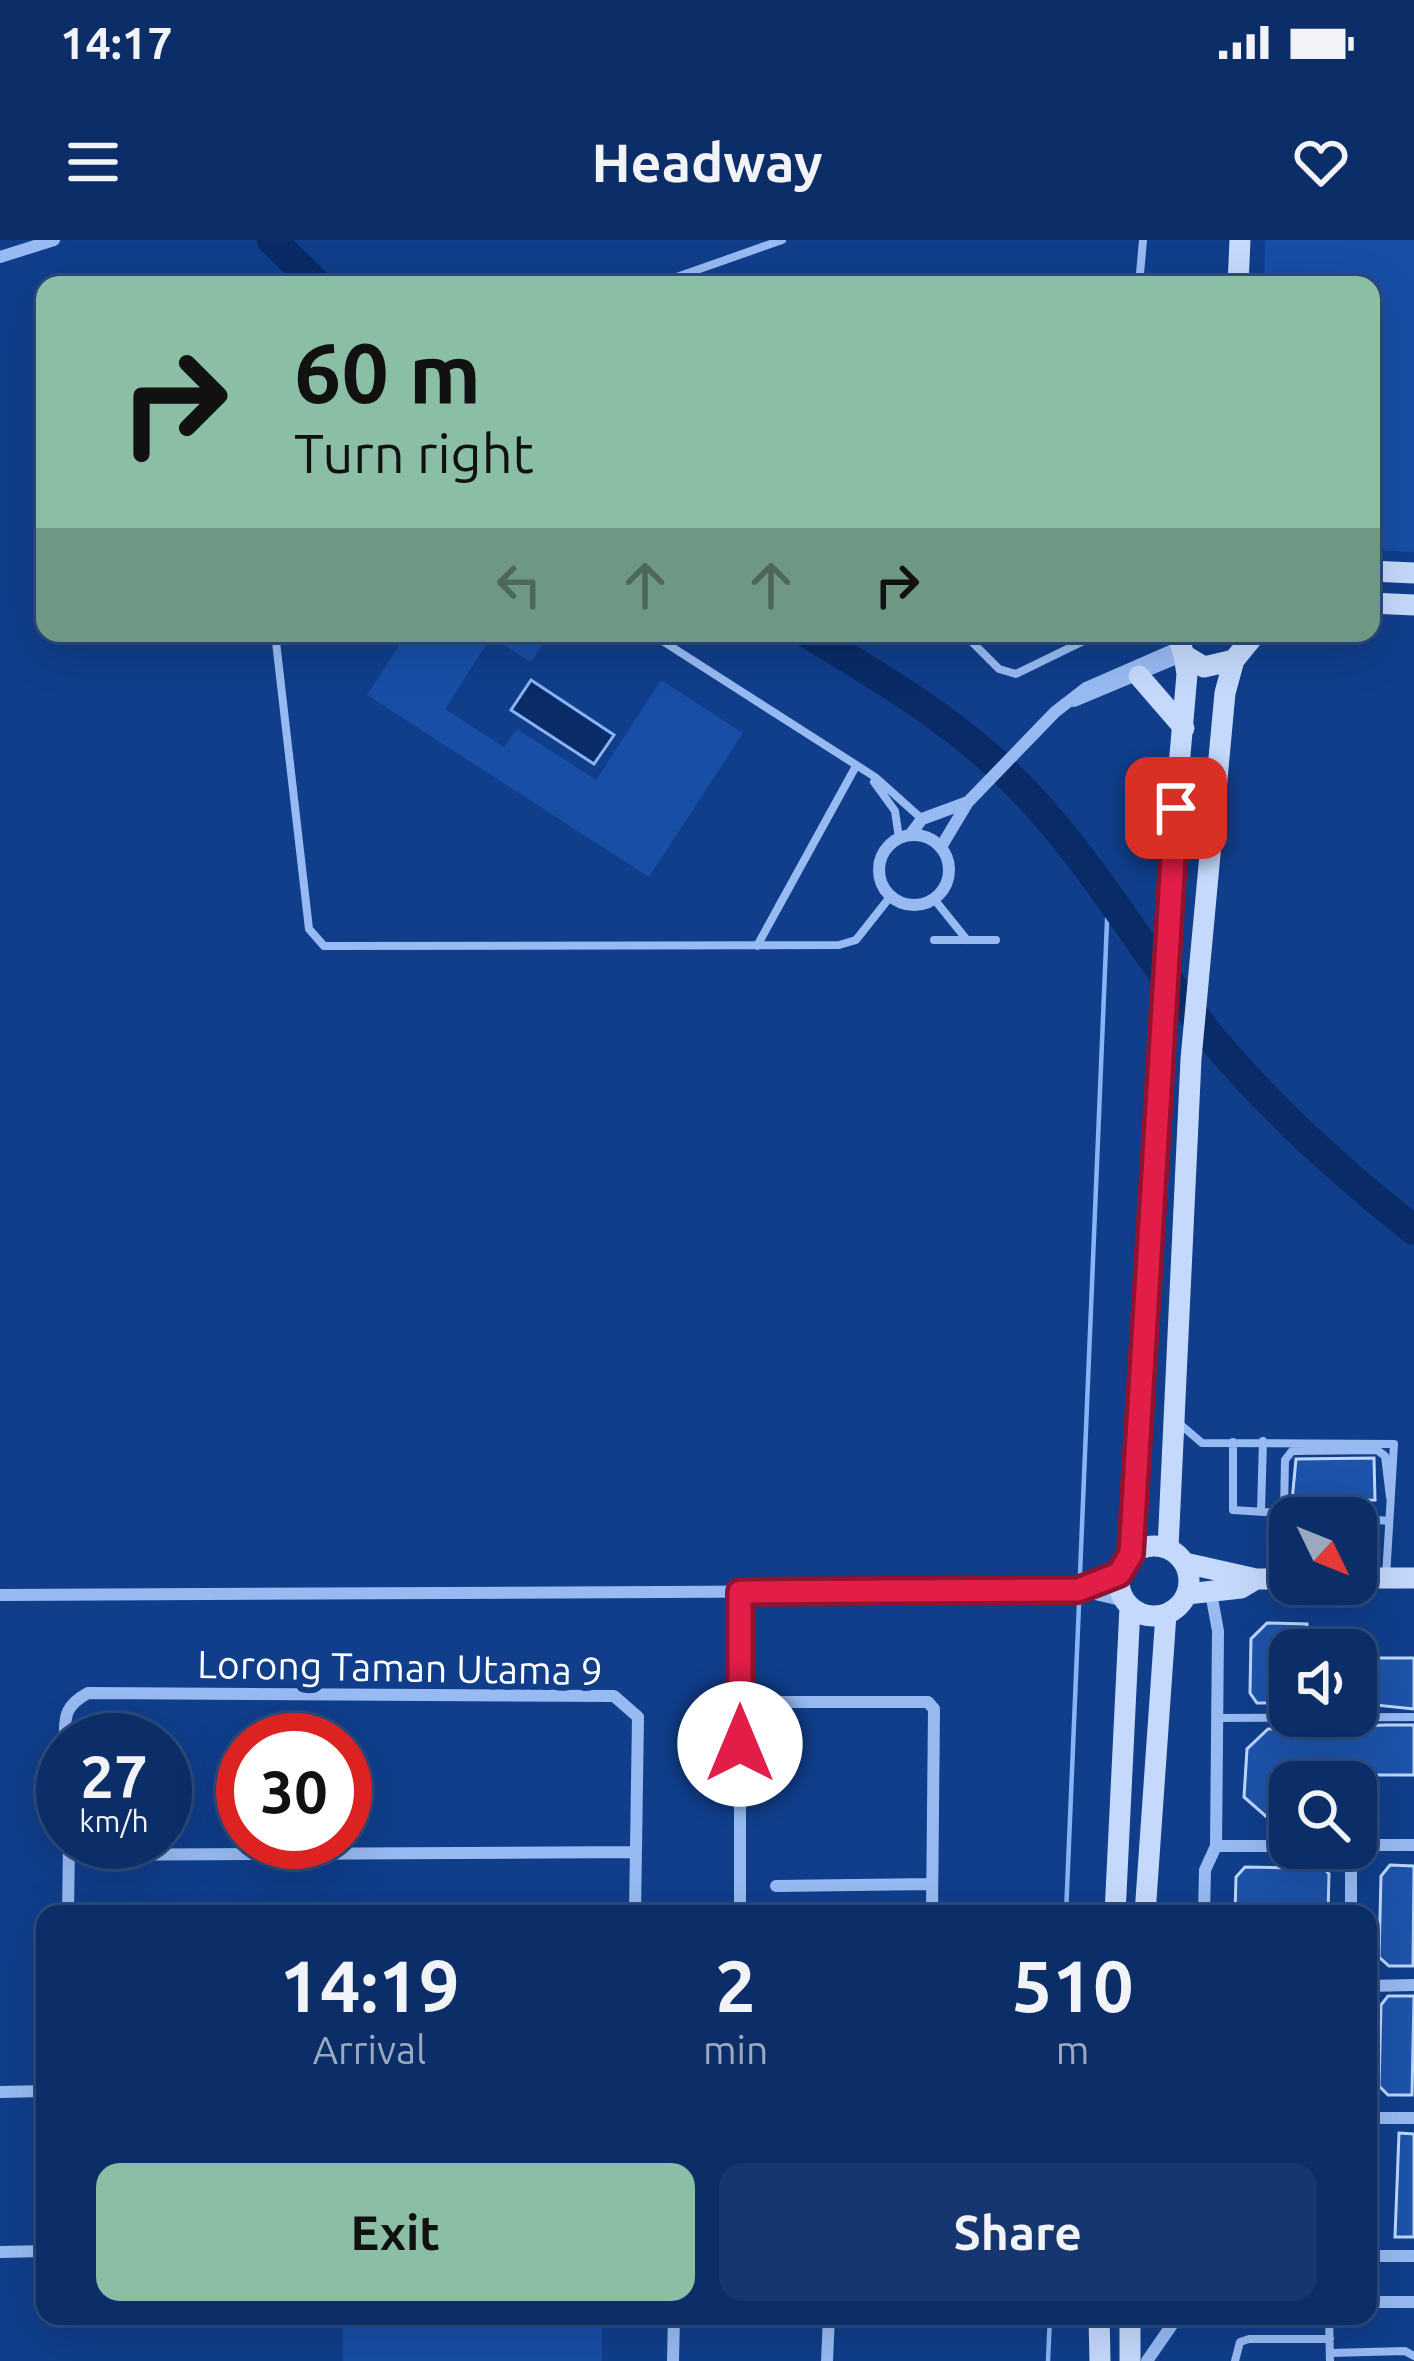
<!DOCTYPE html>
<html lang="en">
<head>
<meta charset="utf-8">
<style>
  body { margin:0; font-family:Ubuntu,sans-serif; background:#15366e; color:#f1f3f6; height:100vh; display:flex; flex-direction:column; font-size:45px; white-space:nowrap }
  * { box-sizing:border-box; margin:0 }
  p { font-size:39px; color:#9aa8c0 }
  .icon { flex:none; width:66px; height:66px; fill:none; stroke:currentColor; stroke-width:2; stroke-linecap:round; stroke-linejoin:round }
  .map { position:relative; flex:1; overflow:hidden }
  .sheet { position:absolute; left:36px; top:1665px; width:1341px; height:420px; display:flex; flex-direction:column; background:#0c2e68; border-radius:24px; box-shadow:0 12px 48px #0002,0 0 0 3px #2c4a7c }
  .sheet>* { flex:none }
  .top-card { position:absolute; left:36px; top:36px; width:1344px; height:366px; border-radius:24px; box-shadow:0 12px 48px #0002,0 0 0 3px #2c4a7c; background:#8abfa5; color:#111; overflow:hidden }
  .needle { width:78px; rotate:133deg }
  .buttons { position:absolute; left:1269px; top:1257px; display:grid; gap:24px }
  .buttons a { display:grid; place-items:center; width:108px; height:108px; border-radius:24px; background:#0c2e68; box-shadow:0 12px 48px #0002,0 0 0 3px #2c4a7c; font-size:60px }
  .speed { position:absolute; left:36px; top:1473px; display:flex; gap:24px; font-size:60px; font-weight:700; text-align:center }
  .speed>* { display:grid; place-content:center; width:156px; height:156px; border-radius:50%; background:#0c2e68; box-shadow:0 12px 48px #0002,0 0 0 3px #2c4a7c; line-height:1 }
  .speed small { font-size:30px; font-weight:400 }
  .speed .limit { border:18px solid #d22; background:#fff; color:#111 }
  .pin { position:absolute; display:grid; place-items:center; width:102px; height:102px; color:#fff; margin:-51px; border-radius:24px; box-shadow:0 6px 18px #0006 }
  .me { position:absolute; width:132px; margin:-66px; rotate:0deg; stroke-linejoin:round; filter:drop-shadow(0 0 9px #0008) }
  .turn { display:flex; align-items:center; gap:42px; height:252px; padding:0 60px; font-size:54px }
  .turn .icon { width:156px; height:156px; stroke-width:2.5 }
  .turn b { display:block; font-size:84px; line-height:102px }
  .lanes { display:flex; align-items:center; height:114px; padding:0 60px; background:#0003; justify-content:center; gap:60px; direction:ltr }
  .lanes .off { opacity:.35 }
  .eta { display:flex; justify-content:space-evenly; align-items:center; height:204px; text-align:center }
  .eta b { font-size:72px; font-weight:700; line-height:84px }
  .action { display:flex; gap:24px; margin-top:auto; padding:24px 60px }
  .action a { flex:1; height:138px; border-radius:24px; background:#8abfa5; color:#111; font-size:48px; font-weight:700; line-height:138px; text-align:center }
  .action a+a { background:#15366e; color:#f1f3f6 }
  .status { display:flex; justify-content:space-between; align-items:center; height:84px; padding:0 60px; background:#0c2e68; direction:ltr }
  .status svg { height:33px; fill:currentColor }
  header { display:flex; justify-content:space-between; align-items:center; height:156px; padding:0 60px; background:#0c2e68; font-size:54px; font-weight:700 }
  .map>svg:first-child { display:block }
  .green { fill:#184ea6 }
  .water { fill:#092b67; stroke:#88b4f6; stroke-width:3 }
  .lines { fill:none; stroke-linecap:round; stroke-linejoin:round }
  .stream { stroke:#88b4f6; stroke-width:4.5 }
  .river { stroke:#092b67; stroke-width:30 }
  .building { fill:#1d53ab; stroke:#bdd6fd; stroke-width:3 }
  .lane { stroke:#97baf2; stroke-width:8 }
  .street { stroke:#97baf2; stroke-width:12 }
  .secondary { stroke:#c5d9fc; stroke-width:21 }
  .route-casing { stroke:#92132f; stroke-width:30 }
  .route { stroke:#e11d48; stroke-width:21 }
  .labels { text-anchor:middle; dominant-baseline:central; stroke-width:12; stroke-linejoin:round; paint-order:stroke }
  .street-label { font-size:39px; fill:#fff; stroke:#103e8b }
</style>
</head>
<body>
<div class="status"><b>14:17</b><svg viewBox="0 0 49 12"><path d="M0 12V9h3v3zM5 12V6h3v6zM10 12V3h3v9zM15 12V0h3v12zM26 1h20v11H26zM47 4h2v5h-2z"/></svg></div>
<header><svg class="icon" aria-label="menu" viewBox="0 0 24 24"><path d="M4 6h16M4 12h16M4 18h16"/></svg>Headway<svg class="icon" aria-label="heart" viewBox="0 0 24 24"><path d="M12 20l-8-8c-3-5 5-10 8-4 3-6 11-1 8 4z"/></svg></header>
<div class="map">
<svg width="1414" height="2121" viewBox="0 0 1414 2121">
  <rect width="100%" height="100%" fill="#103e8b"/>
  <path class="green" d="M1265,0h149v312l-43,-2v-265h-107z
    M407,393h143l-19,29 -40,-25 -46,72 59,38 13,-18 79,51 65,-100 82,53 -94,144 -282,-182z
    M343,2076h259v45h-259z"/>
  <path class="water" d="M531,440l83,55 -20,29 -83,-54z"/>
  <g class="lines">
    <path class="stream" d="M1080,1334l28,-677
      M1066,1674l13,-310
      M1048,2121l2,-45"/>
    <path class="river" d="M272,0l46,45
      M807,393c69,42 143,85 201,142 81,78 135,180 207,267 58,69 128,132 199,188"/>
  </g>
  <path class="building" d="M1296,1219l78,-1 1,42 -83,1z
    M1267,1383l40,1v26h-17v53h-33l-7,-10 1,-54z
    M1356,1418h58v51l-58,-6z
    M1386,1485h28v50h-106v7h-18v36l-21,1 -25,-22 3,-48 21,-20z
    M1295,1622l24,1 10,11 -1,40h-93l1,-37 9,-10 50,1z
    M1390,1625l24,1 -1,100h-24l-10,-9 2,-81z
    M1388,1756h26l-2,99h-24l-9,-9 2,-81z
    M1399,1893l15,1v103h-19z"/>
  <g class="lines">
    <path class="lane" d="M654,45l128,-45
      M1139,45l4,-45
      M275,393l34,296 15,17 515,-1 17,-5 34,-43
      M650,393l225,144 47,42
      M963,393l36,36 17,5 84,-41
      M874,542l21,29 4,27
      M934,659l33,41
      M934,700h62
      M757,706l99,-180
      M1181,1185l21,18 192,1 -8,133
      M1233,1202v68l122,8
      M1261,1271l2,-70
      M1284,1271l1,-51 7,-9 85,-1 8,6 5,41
      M1356,1278l33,3
      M1218,1478l196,-1
      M1329,2076l1,45
      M1330,2113l75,-2 9,5
      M1235,2121l5,-19 9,-3h81"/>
    <path class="street" d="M0,17l54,-17
      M1074,461l110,-46
      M879 630a35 35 0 1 1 70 0a35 35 0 1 1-70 0Z
      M910,595l12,-16 46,-17
      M941,607l27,-45 87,-90 31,-24 94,-41
      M1079,1349l40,-15
      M0,1355l1078,-5 47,11
      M739,1462h189l6,7 -2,205
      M65,1500c-1,-25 1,-35 23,-47l526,3 24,21 -3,197
      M1356,1605h58
      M1216,1606h74
      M1351,1608v66
      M70,1615l566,-3
      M776,1646l156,-2
      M68,1674l1,-72
      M740,1674v-323
      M1204,1674l1,-44 11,-24 2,-215 -7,-38
      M1368,1746l46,-1
      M0,1852l45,-1
      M1368,1878h46
      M0,2012l45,-1
      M1368,2016h46
      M1368,2062h46
      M673,2121l1,-45
      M827,2121l2,-45
      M1147,2121l31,-45"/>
    <path class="secondary" d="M1238,45l2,-45
      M1371,331l43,2
      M1371,363l43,2
      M1177,393l7,22 20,12 30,-7 22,-27
      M1139,436l45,52
      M1119 1341a35 35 0 1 1 70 0a35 35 0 1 1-70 0Z
      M1168,1308l23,-489 34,-366 9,-33
      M1131,1314l34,-626 22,-254 -3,-19
      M1185,1323l71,16h34
      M1356,1338h58
      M1187,1354l54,-6 15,-9
      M1115,1674l15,-307
      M1145,1674l21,-300
      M1099,2076l1,45
      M1130,2121v-45"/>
  </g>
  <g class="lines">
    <g class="route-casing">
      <path id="route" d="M740,1504v-152l338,-2 41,-16 12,-20 45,-746"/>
    </g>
    <use href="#route" class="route"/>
  </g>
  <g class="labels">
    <g class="street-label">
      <text transform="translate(400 1427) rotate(1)">Lorong Taman Utama 9</text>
    </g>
  </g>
</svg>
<div class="buttons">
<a><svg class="needle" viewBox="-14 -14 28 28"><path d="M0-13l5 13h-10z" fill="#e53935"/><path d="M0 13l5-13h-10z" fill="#9aa8c0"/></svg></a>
<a><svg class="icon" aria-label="sound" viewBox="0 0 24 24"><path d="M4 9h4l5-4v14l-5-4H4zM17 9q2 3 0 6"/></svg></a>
<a><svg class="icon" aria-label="search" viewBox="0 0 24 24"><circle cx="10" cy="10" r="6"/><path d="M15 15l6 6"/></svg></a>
</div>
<div class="speed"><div>27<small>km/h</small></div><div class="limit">30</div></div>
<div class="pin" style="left:1176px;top:568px;background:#d93025"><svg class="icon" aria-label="arrive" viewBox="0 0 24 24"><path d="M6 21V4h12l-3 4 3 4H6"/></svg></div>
<svg class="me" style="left:740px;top:1504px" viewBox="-20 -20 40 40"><circle r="19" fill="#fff"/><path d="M0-13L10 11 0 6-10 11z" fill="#e11d48"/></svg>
<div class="top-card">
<div class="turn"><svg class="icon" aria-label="right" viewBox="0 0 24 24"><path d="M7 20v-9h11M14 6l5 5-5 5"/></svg><div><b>60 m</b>Turn right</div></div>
<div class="lanes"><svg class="icon off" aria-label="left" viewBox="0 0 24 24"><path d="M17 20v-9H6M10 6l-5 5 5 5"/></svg><svg class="icon off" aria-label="ahead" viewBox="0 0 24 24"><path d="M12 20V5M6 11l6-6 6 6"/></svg><svg class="icon off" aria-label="ahead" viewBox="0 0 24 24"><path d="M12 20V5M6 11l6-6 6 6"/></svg><svg class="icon" aria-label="right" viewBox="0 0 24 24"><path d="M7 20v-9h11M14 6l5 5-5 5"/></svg></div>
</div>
<section class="sheet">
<div class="eta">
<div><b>14:19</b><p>Arrival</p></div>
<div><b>2</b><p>min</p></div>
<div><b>510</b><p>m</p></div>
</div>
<div class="action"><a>Exit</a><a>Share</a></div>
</section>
</div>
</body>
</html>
